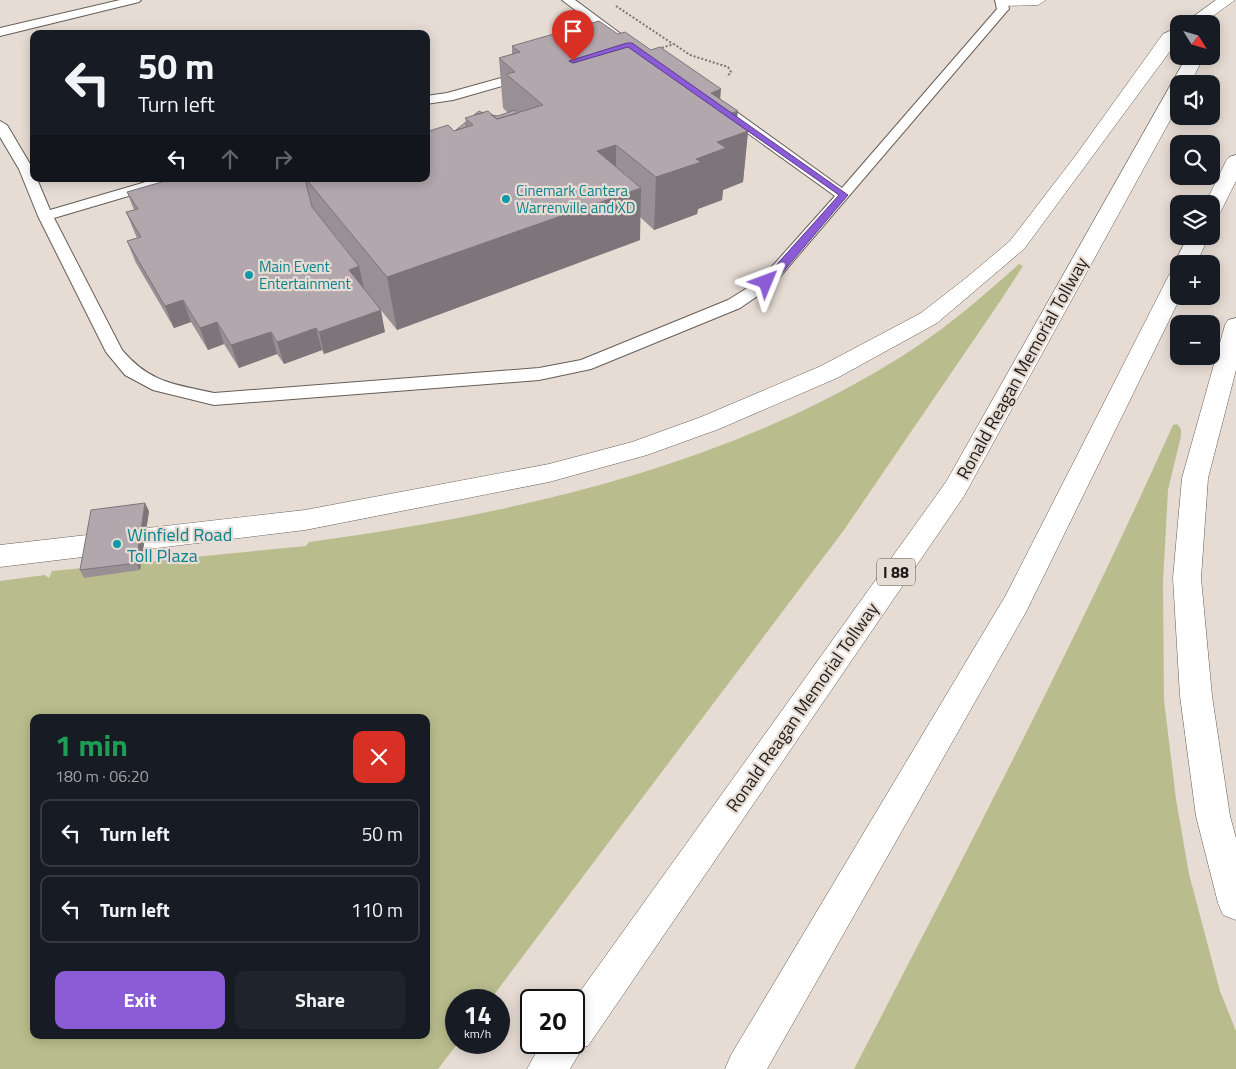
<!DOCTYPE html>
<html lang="en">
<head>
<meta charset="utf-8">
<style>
  body { margin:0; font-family:"Titillium Web",sans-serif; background:#20242c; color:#f1f3f6; height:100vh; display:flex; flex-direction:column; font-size:19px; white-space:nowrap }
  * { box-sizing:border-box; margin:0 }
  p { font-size:16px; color:#9ea1a6 }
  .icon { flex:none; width:28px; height:28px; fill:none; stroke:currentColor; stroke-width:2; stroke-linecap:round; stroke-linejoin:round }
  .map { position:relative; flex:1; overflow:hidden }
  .panel { position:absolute; left:30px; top:714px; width:400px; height:325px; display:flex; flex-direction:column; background:#171b24; border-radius:10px; box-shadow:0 2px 12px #0003 }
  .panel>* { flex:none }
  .hud { position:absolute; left:30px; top:30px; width:400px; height:152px; border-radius:10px; box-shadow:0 2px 12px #0003; background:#171b24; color:#f1f3f6; overflow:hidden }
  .needle { width:32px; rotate:127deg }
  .controls { position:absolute; left:1170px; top:15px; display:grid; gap:10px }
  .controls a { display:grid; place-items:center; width:50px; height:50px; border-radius:10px; background:#171b24; box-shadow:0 2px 12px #0003; font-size:25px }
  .speed { position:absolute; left:445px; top:989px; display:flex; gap:10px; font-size:25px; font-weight:700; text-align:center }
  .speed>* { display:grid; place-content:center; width:65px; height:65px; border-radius:50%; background:#171b24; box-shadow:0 2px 12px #0003; line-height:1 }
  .speed small { font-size:12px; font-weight:400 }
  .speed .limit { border:2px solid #111; border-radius:8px; background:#fff; color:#111 }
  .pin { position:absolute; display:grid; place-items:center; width:42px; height:42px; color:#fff; margin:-51px -21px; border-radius:50% 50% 50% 0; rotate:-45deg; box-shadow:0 0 5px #0007 }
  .pin .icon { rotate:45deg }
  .me { position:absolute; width:55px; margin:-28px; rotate:46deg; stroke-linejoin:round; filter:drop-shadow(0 0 4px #0008) }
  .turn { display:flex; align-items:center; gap:18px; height:105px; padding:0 25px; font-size:22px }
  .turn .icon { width:65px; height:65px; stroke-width:2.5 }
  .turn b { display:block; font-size:35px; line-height:42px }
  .lanes { display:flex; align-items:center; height:48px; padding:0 25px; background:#0003; justify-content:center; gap:25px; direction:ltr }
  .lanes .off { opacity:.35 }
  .round { display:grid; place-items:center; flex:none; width:52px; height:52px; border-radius:10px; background:#20242c }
  .headline { display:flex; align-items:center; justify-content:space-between; height:85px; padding:0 25px }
  h1 { font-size:30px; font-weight:700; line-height:38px; color:#1e9e55 }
  .button { display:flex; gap:10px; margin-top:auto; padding:10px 25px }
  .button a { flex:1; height:58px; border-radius:10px; background:#8b5cd6; color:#fff; font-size:20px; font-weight:700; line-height:58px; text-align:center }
  .button a+a { background:#20242c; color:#f1f3f6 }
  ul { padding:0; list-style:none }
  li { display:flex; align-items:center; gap:15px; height:68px; margin:0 10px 8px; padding:0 15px; border:2px solid #363941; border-radius:10px }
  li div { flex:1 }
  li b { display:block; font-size:19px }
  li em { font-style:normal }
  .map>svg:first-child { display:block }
  .green { fill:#b9bd8d; fill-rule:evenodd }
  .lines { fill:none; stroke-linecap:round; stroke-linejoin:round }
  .lane-casing { stroke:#665d57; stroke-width:2 }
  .street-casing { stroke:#665d57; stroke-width:1 }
  .highway-casing { stroke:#665d57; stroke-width:1 }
  .path { stroke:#7b7570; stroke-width:2; stroke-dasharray:2 2; stroke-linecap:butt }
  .lane { fill:#fff; fill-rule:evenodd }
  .street { fill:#fff; fill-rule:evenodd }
  .highway { fill:#fff; fill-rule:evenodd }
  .wall { fill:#999095 }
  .shaded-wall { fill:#7d7579 }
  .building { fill:#b2a7ad; stroke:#7d7579 }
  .route { fill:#8b5cd6; stroke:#5a3c8b }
  .culture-dot { fill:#0f9aa8; stroke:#e6dcd4; stroke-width:2 }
  .labels { text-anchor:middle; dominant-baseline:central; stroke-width:4.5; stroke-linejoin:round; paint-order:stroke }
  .far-culture-label { font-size:15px; fill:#0d838f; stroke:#e6dcd4; text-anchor:start }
  .shield { fill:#e6dcd4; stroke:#5b5651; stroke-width:1 }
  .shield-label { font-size:16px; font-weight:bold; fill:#1f1c19 }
  .street-label { font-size:18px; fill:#1f1c19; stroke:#e6dcd4 }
  .culture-label { font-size:18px; fill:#0d838f; stroke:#e6dcd4; text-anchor:start }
</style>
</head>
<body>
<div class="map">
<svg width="1236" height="1069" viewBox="0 0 1236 1069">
  <rect width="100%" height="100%" fill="#e6dcd4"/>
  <path class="green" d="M1019,264l4,2 -22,34 -157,230 -354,470h-34v42l2,1 -20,26h-438v-488l45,-6 4,3 3,-7 254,-25 3,-4c207,-28 427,-77 604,-193 38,-25 72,-55 106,-85zM34,718h392v317h-392z
    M1177,424l4,5v7l-13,54 -5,92 1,118 12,99 13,75 31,117 16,40v38h-382c110,-213 221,-425 319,-644z"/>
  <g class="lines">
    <g class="lane-casing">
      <path id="lane" d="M120,0h21l-2,2 -139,34v-8z
        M562,0h13l50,37 -2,3h-8z
        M995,0h12l2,9 -2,2 -235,275 -32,22 -149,61 -52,11 -325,25 -61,-15 -28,-15 -19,-23 -68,-136 -19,-47 -19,-32v-16l7,4 26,44 1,10h3l13,31 106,-31h22l-2,3 -122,36 68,132c28,33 52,34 92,43l325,-25 42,-8 147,-60 32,-20 75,-84 -125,-90 -2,-3 2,-3h10l122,88 155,-179z
        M526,71l6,4 -2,3 -77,22 -27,4v-8l21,-3z"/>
    </g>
    <g class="street-casing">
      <path id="street" d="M996,0h50l-8,5 -35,1 -6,-2z"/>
    </g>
    <g class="highway-casing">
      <path id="highway" d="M1216,0h19l-33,24h-19z
        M1179,27v12l-155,210 -87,74 -100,55 -118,51 -72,26 -98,27 -244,48 -305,37v-22l305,-35 244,-46 83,-22 69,-25 120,-51 100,-53 45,-35 44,-37 66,-86 87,-121z
        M1187,56h17l-14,28h-11v20l-215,392 -376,550 -5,1 -13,22h-43l15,-27h32v-42l372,-518z
        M1236,155v26l-15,30 -3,4 -7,2v-13h-6l21,-43 3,-4z
        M1188,236h21l-13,28h-17l-2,5 -3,-5z
        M1179,271v25h2l-154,314 -260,459h-42l6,-14 275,-460 162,-318 3,-5z
        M1236,318v52l-28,108 -7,100 11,118 18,120 6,22v82l-13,-5 -5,-12 -22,-87 -16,-120 -7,-118 9,-100 43,-153 3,-5z"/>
    </g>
    <path class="path" d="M616,6l57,38
      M658,49l16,-5 16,11 38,12 3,5 -4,5"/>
    <use href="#lane" class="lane"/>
    <use href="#street" class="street"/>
    <use href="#highway" class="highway"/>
  </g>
  <path class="wall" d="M618,34l102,65 17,23 11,9 -5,51 -20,8 -1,10 -24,9 -1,5 -43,16 -14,-13v23l-243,90 -34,-42 22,44 -61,22 -2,-4 -38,14 -7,-10 -38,14 -15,-24 -16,6 -17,-28 -17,6 -38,-65 -9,-22 10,-3 -11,-26 8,-2 -7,-18 163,-12 3,-1h133l28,-48 2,-1 10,-8 -1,-4 26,-3 7,1 10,-3 -5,-5 -4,-50 13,-4v-8z
    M149,511l-9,59 -56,8 -4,-8z"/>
  <path class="shaded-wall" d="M721,89l-4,51 -6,-47z
    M738,111l-3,24 13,-4 -5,51 -20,8 -1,10 -24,9 -1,5 -43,16 2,-53 40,-18 21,-17 9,-27z
    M616,145v51l-19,-45z
    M641,188l-1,52 -243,90 -10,-53z
    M359,266l5,22 -10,4 -5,-22z
    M183,300l8,22 -17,6 -9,-22z
    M381,310l4,22 -61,22 -5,-22z
    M217,322l7,22 -16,6 -8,-22z
    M316,328l6,22 -38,14 -7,-22z
    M271,332l6,22 -38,14 -8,-23z
    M145,503l4,8 -9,59 -4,-7z"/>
  <path class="building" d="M599,21l19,13 7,-2 26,18 9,-3 61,42 -10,4 27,18 -12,4 22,16 -31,11 9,6 -30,11 5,3 -45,15 -40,-32 -19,6 44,37 -254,89 -81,-98h120v-47l22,-7 6,6 19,-6 -8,-7 23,-7 9,8 46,-14 -37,-31 9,-2 -16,-14 21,-6 -8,-6z
    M515,110l3,3 -21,6 -6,-4 7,1z
    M479,111l4,2 -9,2z
    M466,122v5l-10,3z
    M172,179h118v1l3,-1h12l7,28 47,59 -10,4 32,40 -62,22 -3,-4 -39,14 -6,-10 -40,13 -14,-23 -17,6 -17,-28 -18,6 -38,-65 14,-4 -15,-25 12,-3 -11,-17z
    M145,503l-9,60 -56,7 11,-60z"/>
  <path class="route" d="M627,43h5l216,152 -66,78 -13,11 -8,-2 78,-87 -211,-148 -55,16 -4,-2z"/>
  <g class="culture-dot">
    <circle cx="506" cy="199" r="5"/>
    <circle cx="249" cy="275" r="5"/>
    <circle cx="117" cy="544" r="5"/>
  </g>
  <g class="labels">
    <g class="far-culture-label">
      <text x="516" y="190">Cinemark Cantera<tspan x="516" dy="17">Warrenville and XD</tspan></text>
      <text x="259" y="266">Main Event<tspan x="259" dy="17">Entertainment</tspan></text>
    </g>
    <rect class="shield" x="877" y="558.5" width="38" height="27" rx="4"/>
    <g class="shield-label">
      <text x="896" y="572">I 88</text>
    </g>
    <g class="street-label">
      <text transform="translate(1022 368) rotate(-61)">Ronald Reagan Memorial Tollway</text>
      <text transform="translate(802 707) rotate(-55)">Ronald Reagan Memorial Tollway</text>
    </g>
    <g class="culture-label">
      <text x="127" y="534">Winfield Road<tspan x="127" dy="21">Toll Plaza</tspan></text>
    </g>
  </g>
</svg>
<div class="controls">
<a><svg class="needle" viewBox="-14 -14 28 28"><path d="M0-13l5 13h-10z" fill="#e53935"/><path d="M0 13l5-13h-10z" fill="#9ea1a6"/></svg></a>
<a><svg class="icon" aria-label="sound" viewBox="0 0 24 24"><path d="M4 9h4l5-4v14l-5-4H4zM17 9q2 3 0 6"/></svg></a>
<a><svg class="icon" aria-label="search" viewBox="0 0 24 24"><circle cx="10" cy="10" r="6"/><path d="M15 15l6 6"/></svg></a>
<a><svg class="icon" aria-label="layers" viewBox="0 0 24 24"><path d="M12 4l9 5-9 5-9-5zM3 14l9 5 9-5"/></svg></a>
<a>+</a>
<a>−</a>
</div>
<div class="speed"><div>14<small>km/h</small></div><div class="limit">20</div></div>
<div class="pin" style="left:573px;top:61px;background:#d93025"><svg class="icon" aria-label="arrive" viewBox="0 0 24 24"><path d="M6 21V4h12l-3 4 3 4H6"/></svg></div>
<svg class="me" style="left:766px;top:282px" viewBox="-20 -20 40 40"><path d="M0-17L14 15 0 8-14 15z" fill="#8b5cd6" stroke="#fff" stroke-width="4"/></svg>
<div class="hud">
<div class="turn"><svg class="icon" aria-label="left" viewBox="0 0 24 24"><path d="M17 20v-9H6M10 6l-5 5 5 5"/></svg><div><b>50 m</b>Turn left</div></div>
<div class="lanes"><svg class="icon" aria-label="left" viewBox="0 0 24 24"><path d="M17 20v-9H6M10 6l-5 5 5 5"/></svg><svg class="icon off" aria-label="ahead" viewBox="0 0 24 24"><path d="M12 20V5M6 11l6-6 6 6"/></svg><svg class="icon off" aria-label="right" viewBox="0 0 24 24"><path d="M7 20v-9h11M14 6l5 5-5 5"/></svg></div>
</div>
<section class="panel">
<div class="headline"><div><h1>1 min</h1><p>180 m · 06:20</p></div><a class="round" style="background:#d93025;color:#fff"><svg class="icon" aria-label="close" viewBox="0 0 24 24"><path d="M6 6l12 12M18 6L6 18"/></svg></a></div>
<ul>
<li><svg class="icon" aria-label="left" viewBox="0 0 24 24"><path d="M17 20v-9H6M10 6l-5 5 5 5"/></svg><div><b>Turn left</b></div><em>50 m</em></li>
<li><svg class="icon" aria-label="left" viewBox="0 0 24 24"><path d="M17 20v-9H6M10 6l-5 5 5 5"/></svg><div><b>Turn left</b></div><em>110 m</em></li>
</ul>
<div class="button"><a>Exit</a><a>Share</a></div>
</section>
</div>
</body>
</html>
